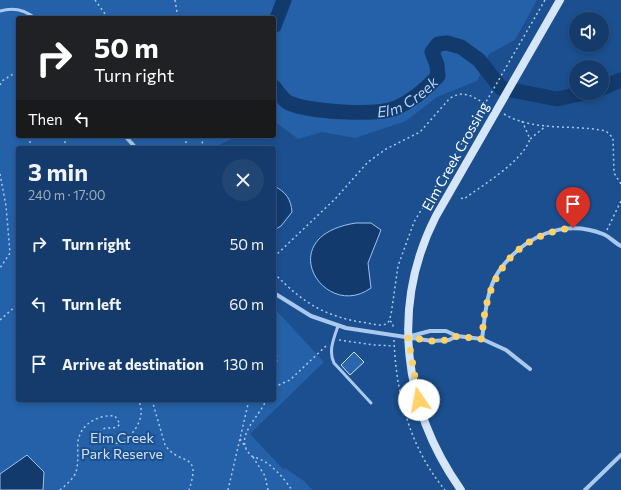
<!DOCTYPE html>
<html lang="en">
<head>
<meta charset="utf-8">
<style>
  body { margin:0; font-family:Commissioner,sans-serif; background:#214673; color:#f1f3f6; height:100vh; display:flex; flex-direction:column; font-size:15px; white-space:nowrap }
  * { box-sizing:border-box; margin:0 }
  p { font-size:13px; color:#9dadc1 }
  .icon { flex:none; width:22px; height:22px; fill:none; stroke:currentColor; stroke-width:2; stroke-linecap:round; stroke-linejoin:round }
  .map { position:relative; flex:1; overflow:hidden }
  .sheet { position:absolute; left:16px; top:146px; width:260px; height:256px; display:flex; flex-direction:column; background:#143b6b; border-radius:4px; box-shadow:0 2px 6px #0003,0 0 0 1px #33557e }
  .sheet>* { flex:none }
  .hud { position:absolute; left:16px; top:16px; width:260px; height:122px; border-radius:4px; box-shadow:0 2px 6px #0003,0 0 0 1px #33557e; background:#202124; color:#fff; overflow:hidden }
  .tools { position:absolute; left:569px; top:12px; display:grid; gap:8px }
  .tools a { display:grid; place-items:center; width:40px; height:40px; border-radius:50%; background:#143b6b; box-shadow:0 2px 6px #0003,0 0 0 1px #33557e; font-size:20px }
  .pin { position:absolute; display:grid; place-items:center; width:34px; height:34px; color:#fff; margin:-41px -17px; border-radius:50% 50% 50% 0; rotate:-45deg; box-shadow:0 0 4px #0007 }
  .pin .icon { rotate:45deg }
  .me { position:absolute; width:44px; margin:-22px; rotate:348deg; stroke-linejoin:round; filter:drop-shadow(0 0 3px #0008) }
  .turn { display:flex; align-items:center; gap:14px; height:84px; padding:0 12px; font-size:18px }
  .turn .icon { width:52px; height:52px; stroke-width:2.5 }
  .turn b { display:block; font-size:28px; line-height:34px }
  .then { display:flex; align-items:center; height:38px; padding:0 12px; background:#0003; gap:8px; font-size:15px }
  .round { display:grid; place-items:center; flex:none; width:42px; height:42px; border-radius:21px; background:#214673 }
  .summary { display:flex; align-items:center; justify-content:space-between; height:68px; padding:0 12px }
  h1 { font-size:24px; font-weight:700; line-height:30px }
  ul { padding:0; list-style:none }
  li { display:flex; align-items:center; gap:12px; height:60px; padding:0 12px }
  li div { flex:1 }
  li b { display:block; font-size:15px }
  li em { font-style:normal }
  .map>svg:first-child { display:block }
  .green { fill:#2461a8 }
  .water { fill:#123a6d; stroke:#9cc4f0 }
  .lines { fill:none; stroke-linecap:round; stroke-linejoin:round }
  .river { stroke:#123a6d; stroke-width:15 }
  .building { fill:#2a66ad; stroke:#cfe3fa }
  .path { stroke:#a9c9ee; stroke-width:1.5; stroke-dasharray:2 3; stroke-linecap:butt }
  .service { stroke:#a9c9ee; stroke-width:3 }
  .minor { stroke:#a9c9ee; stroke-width:4 }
  .secondary { stroke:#d6e6fa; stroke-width:8 }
  .route { stroke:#ffd166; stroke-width:7; stroke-dasharray:0 12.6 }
  .labels { text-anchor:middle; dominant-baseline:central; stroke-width:4; stroke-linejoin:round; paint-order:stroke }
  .street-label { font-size:14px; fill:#fff; stroke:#1b4f8f }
  .park-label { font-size:14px; fill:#cfe3fa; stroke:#1b4f8f }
  .water-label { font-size:15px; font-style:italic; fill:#b5d3f5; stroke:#1b4f8f }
</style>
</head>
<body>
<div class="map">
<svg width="621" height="490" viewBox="0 0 621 490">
  <rect width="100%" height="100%" fill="#1b4f8f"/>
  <path class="green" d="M0,0h537l-22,40 -26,14 -12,27 -40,16 -31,24 -51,17 -33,-6 -24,7 -24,-18v-103h-256v118h219c-8,5 -15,6 -22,12h-197v252h256v-92l50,54 -74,72 34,36 1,-2 19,13 8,9h-312z"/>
  <path class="water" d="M274,186c12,6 17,13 18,26l-11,14 -7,4z
    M356,223h15l10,7 -13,33 3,25c-47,34 -101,-52 -15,-65z
    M27,455l17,17 -1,18h-43v-16z"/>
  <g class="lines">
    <g class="river">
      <path d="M274,26l10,-26"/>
      <path id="s1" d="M274,87c4,5 9,13 15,16 21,9 86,13 107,5 16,-7 30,-19 42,-32l-1,-11 -5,-13 6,-8 9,-1 14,4 18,13 22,28 56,11 27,-6"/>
      <path d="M602,88l19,-8"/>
    </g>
  </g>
  <path class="building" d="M354,352l10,10 -14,13 -9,-10z"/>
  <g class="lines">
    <path class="path" d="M95,0l13,18
      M175,0l3,18
      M0,85l2,-4 16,-10
      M504,114c30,18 69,10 102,17l7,7 1,35 7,11
      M522,121l8,18 16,-13
      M30,148v-12
      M64,148l2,-12
      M185,148l2,-12
      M200,148l5,-12
      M0,174l6,32 4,47 -10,15
      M461,198l3,1c20,-15 58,-37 66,-60
      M607,230l14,-29
      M274,257l61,-58 33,-37 18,-13 34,-17 30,-34 9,-4 10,1 21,11
      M274,273c29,30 51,44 93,50 7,1 15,4 21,0l3,-8 7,-49 16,-44 54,-89 77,-133
      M0,320l18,-16
      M390,321l3,2v6
      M339,340l35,5 19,1
      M394,340c2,54 16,108 51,150
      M274,345l3,13 -3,20
      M274,387l16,-7 37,-35
      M152,400l13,45c15,22 37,5 24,45
      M240,439l6,9
      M253,457c-23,-18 7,-40 13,-57
      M60,490c5,-4 14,-12 16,-18 3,-11 1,-21 2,-31 3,-18 22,-27 37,-25l5,8 -3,3c-8,3 -15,-3 -18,9 17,24 53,-14 39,-36
      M228,490l21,-90
      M268,490l-3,-14 -12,-19c16,3 30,20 39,33"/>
    <path class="service" d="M0,11c13,-4 24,-2 35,7
      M338,326c-4,12 -10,25 -4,37l37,40"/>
    <path class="minor" d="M125,136l11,12
      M274,293l37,23 35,12 86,13 17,-1 8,-4
      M411,336l19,-5h16l11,5 25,3 24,11 24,19
      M482,339c3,-22 4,-49 17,-68 24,-34 64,-53 104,-37 7,3 12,9 18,12
      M585,490l36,-35"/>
    <path class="secondary" d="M461,490c-58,-82 -71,-184 -25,-274l124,-216"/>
  </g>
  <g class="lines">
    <path class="route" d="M419,400l-11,-63 24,4 17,-1 8,-4 25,3c1,-13 2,-27 6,-40 12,-41 42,-67 85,-71"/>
  </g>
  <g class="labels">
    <g class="street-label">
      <text transform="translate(455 156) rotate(-61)">Elm Creek Crossing</text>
    </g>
    <g class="park-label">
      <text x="122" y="437">Elm Creek<tspan x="122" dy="16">Park Reserve</tspan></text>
    </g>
    <g class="water-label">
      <text stroke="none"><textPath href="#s1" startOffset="145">Elm Creek</textPath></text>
    </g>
  </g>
</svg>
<div class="tools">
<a><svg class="icon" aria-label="sound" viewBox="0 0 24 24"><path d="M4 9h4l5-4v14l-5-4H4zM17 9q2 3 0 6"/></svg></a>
<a><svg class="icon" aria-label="layers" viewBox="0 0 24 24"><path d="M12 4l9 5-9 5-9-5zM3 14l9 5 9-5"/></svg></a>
</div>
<div class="pin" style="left:573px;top:228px;background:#d93025"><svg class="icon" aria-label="arrive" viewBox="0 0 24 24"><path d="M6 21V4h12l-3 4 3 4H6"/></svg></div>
<svg class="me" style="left:419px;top:400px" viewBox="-20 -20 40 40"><circle r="19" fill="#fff"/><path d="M0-13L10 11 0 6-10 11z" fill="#ffd166"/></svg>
<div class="hud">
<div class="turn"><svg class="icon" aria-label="right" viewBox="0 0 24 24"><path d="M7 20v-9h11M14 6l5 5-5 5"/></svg><div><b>50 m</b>Turn right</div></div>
<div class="then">Then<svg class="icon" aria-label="left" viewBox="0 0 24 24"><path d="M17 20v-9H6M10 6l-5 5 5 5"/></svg></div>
</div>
<section class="sheet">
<div class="summary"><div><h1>3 min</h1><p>240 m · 17:00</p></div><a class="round"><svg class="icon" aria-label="close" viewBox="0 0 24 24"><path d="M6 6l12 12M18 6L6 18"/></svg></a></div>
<ul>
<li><svg class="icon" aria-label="right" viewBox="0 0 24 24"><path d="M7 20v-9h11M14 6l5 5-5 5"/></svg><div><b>Turn right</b></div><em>50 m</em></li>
<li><svg class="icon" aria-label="left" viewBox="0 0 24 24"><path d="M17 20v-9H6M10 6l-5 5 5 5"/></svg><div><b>Turn left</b></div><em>60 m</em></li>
<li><svg class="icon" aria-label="arrive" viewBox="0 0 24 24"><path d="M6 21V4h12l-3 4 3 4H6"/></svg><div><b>Arrive at destination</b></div><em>130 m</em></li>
</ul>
</section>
</div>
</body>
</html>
